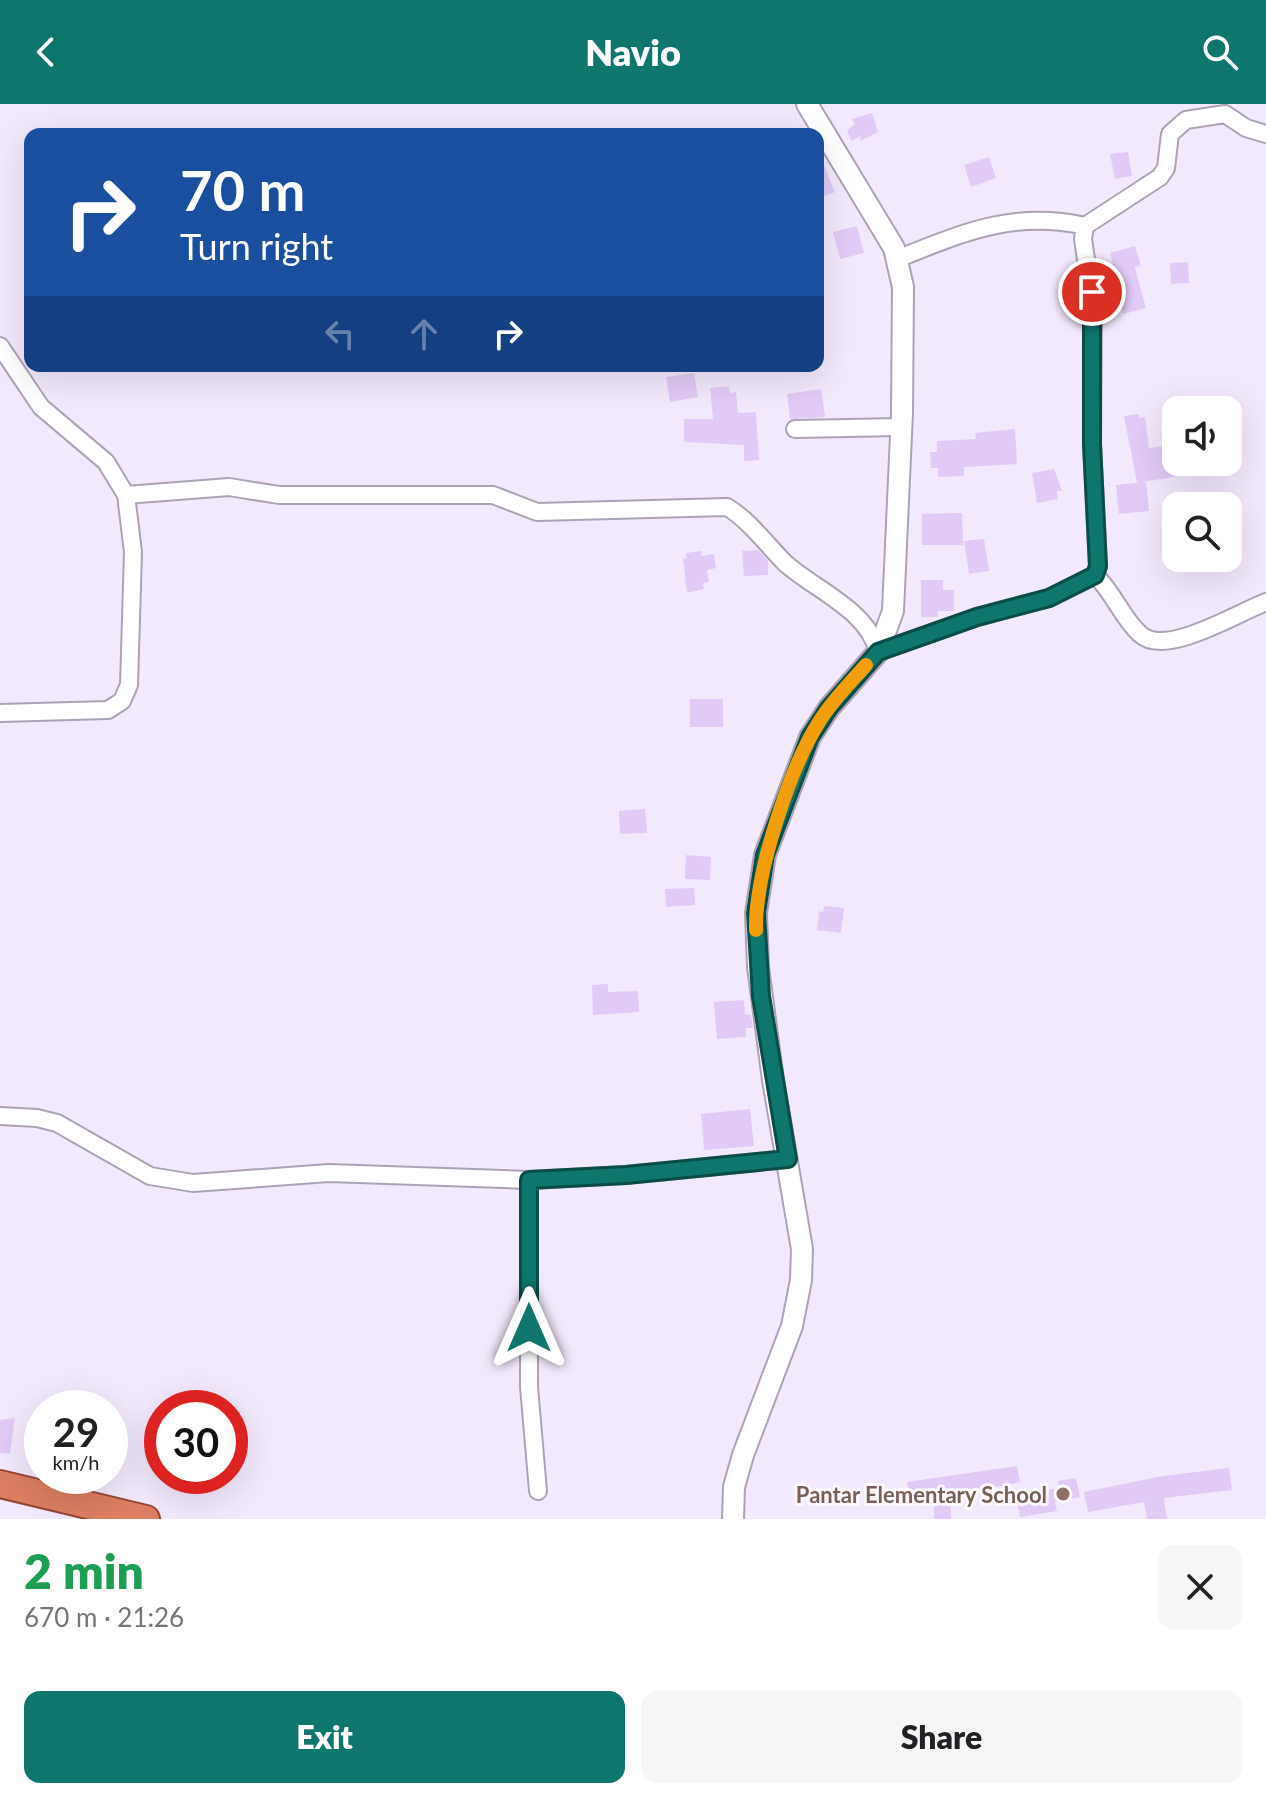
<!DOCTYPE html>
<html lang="en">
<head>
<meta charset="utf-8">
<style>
  body { margin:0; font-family:Lato,sans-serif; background:#f6f6f6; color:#202124; height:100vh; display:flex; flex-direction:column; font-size:30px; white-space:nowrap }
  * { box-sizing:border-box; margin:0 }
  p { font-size:26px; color:#757577 }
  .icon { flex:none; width:44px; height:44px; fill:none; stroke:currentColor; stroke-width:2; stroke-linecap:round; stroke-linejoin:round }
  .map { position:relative; height:1415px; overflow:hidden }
  .details { display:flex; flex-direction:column; background:#fff; flex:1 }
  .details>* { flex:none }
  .top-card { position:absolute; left:24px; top:24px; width:800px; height:244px; border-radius:16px; box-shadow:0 8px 32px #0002; background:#1a4fa0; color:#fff; overflow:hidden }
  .buttons { position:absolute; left:1162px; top:292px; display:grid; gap:16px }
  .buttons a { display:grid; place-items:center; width:80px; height:80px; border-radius:16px; background:#fff; box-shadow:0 8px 32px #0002; font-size:40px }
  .speed { position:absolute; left:24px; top:1286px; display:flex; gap:16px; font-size:40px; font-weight:700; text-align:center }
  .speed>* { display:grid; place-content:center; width:104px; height:104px; border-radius:50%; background:#fff; box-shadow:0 8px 32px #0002; line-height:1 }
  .speed small { font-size:20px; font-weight:400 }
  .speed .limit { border:12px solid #d22; background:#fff; color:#111 }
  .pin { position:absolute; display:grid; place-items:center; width:68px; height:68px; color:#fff; margin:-34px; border:4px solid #fff; border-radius:50%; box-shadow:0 2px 8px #0007 }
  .me { position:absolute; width:88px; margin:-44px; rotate:0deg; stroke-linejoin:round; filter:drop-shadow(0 0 6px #0008) }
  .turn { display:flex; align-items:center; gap:28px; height:168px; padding:0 24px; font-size:36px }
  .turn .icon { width:104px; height:104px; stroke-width:2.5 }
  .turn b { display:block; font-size:56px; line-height:68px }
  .lanes { display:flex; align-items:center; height:76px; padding:0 24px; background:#0003; justify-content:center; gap:40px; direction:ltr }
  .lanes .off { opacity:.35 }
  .round { display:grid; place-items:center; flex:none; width:84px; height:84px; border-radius:16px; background:#f6f6f6 }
  .head { display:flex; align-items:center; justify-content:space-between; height:136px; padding:0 24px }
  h1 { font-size:48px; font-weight:800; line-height:60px; color:#1e9e55 }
  .action { display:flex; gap:16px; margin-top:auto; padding:16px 24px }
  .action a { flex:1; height:92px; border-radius:16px; background:#0f766e; color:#fff; font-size:32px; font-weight:800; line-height:92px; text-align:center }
  .action a+a { background:#f6f6f6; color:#202124 }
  header { display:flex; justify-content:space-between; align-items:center; height:104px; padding:0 24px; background:#0f766e; color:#fff; font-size:36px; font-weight:800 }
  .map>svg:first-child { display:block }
  .building { fill:#e1caf5 }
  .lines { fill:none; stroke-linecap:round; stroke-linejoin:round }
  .minor-casing { stroke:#aca2b5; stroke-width:20 }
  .tertiary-casing { stroke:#aca2b5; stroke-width:24 }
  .trunk-casing { stroke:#944632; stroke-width:30 }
  .minor { stroke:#fff; stroke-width:16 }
  .tertiary { stroke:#fff; stroke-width:20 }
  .trunk { stroke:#dc7e62; stroke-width:26 }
  .route-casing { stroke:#0a4d48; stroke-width:20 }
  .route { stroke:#0f766e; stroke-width:14 }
  .slow { stroke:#f59e0b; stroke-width:14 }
  .education-dot { fill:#8d6e63; stroke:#fcfafe; stroke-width:3 }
  .labels { text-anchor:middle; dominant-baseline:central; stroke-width:6; stroke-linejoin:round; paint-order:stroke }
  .education-label { font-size:22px; font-weight:bold; fill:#785e54; stroke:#fcfafe; text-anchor:end }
</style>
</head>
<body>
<header><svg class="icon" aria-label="back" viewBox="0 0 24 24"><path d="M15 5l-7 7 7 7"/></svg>Navio<svg class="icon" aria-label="search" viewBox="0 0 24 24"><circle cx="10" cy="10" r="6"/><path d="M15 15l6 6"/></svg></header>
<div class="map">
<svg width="1266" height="1415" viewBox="0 0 1266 1415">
  <rect width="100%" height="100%" fill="#f3e9fd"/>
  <path class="building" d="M872,9l6,19 -18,9 1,-5 -10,5 -4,-11 8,-6 -3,-5z
    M818,47l17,41 -17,7z
    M1128,48l4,24 -17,3 -5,-25z
    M989,53l7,21 -25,9 -7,-22z
    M857,122l7,27 -24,6 -7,-27z
    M1135,142l6,20 -6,1 1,5 10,36 -23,6 -13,-61z
    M1188,158l1,21 -18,1 -1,-21z
    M694,269l4,24 -28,5 -4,-25z
    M729,282l1,7 6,-1 2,21 18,-1 3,48 -15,1v-16l-60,-3v-23h29l-3,-31z
    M821,285l4,28 -35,2 -3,-25z
    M1139,310v4l6,-1 4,31 25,-3 5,31 -42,7 -13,-67z
    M1015,325l2,35 -53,3v9l-26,1v-9h-7l-1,-16h7v-11l39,-2 -1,-6z
    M1054,365l8,22h-5l1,8 -21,4 -5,-30z
    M1146,378l3,29 -30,3 -3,-29z
    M962,409l1,32h-41v-31z
    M984,435l5,32 -20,3 -5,-33z
    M758,446l10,11v14l-24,1 -2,-25z
    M701,447v5l13,-2 2,14 -9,2 2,12 -6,1 1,6 -17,4 -4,-35 3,1v-6z
    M921,476h22v10h11v21h-16v6h-17z
    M690,595h33v28h-33z
    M645,705l2,24 -27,1 -1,-23z
    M686,751l25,2 -1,23 -25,-1z
    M694,784l1,17 -29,2 -1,-18z
    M824,802l20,2 -3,25 -24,-3 2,-19 4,1z
    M608,880v8l30,-1 1,21 -46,3 -1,-30z
    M744,896l1,14 6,1 2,13h-7v9l-29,2 -3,-37z
    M750,1005l4,37 -50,4 -3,-36z
    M15,1314l-5,36 -10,-1v-33z
    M1017,1362l3,16 -70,14 1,23h-17v-21l-24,4 -3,-20z
    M1229,1364l3,22 -68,8 3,21h-20l-3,-17 -56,10 -4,-20 79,-16z
    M1076,1374l4,19 -25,5 2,9 -37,6 -4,-22 43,-7 -1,-7z"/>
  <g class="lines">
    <g class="minor-casing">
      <path id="minor" d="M897,155c65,-26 116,-49 188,-33
        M0,242l41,61 65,55 20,33 7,57 -4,133 -7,16 -14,9 -108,3
        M795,325l106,-2
        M126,391l103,-8 50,8h214l44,17 190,-5c22,13 40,38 58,56 30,27 83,47 93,89l99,-35 72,-19 46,-23 3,-9 -6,-122 1,-137 -10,-68 2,-13 75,-49 6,-9 4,-34 16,-14 39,-6 21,14 20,6
        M1095,471c19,18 27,43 45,59 25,24 97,-21 126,-32
        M0,1012l37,2 20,5 93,53 43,7 136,-10 200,7 97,-5 162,-16
        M529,1076v207l9,104"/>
    </g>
    <g class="tertiary-casing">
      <path id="tertiary" d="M733,1415l1,-32 9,-32 49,-129 9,-46 1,-31 -29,-169 -15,-113 -2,-54 9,-58 45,-118 19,-29 49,-56 15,-41 9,-198 1,-126 -9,-39 -87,-144"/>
    </g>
    <g class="trunk-casing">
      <path id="trunk" d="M0,1380l146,35"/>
    </g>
    <use href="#minor" class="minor"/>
    <use href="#tertiary" class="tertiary"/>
    <use href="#trunk" class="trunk"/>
  </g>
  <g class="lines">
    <g class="route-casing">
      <path id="route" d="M529,1224v-148l97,-5 162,-16 -27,-163 -5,-83 9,-58 45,-118 19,-29 49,-56 99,-35 72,-19 46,-23 3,-9 -6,-122v-152"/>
    </g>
    <use href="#route" class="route"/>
    <path class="slow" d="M756,826c-1,-56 33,-160 63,-208 12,-20 31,-39 47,-57"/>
  </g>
  <circle class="education-dot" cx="1063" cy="1390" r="8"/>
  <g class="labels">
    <g class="education-label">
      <text x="1047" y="1390">Pantar Elementary School</text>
    </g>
  </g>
</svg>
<div class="buttons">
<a><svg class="icon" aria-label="sound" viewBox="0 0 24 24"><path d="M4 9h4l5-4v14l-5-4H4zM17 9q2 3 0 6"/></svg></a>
<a><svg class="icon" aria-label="search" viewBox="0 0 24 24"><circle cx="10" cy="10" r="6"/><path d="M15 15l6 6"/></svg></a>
</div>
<div class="speed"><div>29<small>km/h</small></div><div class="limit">30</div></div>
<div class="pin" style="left:1092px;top:188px;background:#d93025"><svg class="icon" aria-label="arrive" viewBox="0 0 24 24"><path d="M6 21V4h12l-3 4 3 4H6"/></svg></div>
<svg class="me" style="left:529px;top:1224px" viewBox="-20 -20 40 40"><path d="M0-17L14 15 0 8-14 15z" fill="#0f766e" stroke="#fff" stroke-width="4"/></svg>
<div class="top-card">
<div class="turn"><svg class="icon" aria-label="right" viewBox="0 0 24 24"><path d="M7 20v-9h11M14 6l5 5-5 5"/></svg><div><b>70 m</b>Turn right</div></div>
<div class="lanes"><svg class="icon off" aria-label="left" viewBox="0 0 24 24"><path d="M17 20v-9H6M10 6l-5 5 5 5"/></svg><svg class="icon off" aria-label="ahead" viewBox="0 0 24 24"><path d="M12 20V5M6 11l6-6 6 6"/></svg><svg class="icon" aria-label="right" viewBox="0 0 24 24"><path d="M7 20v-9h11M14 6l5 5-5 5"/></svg></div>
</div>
</div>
<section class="details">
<div class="head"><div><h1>2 min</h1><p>670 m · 21:26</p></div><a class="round"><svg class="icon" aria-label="close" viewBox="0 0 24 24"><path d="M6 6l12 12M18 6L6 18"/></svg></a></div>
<div class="action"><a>Exit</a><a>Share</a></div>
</section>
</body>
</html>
